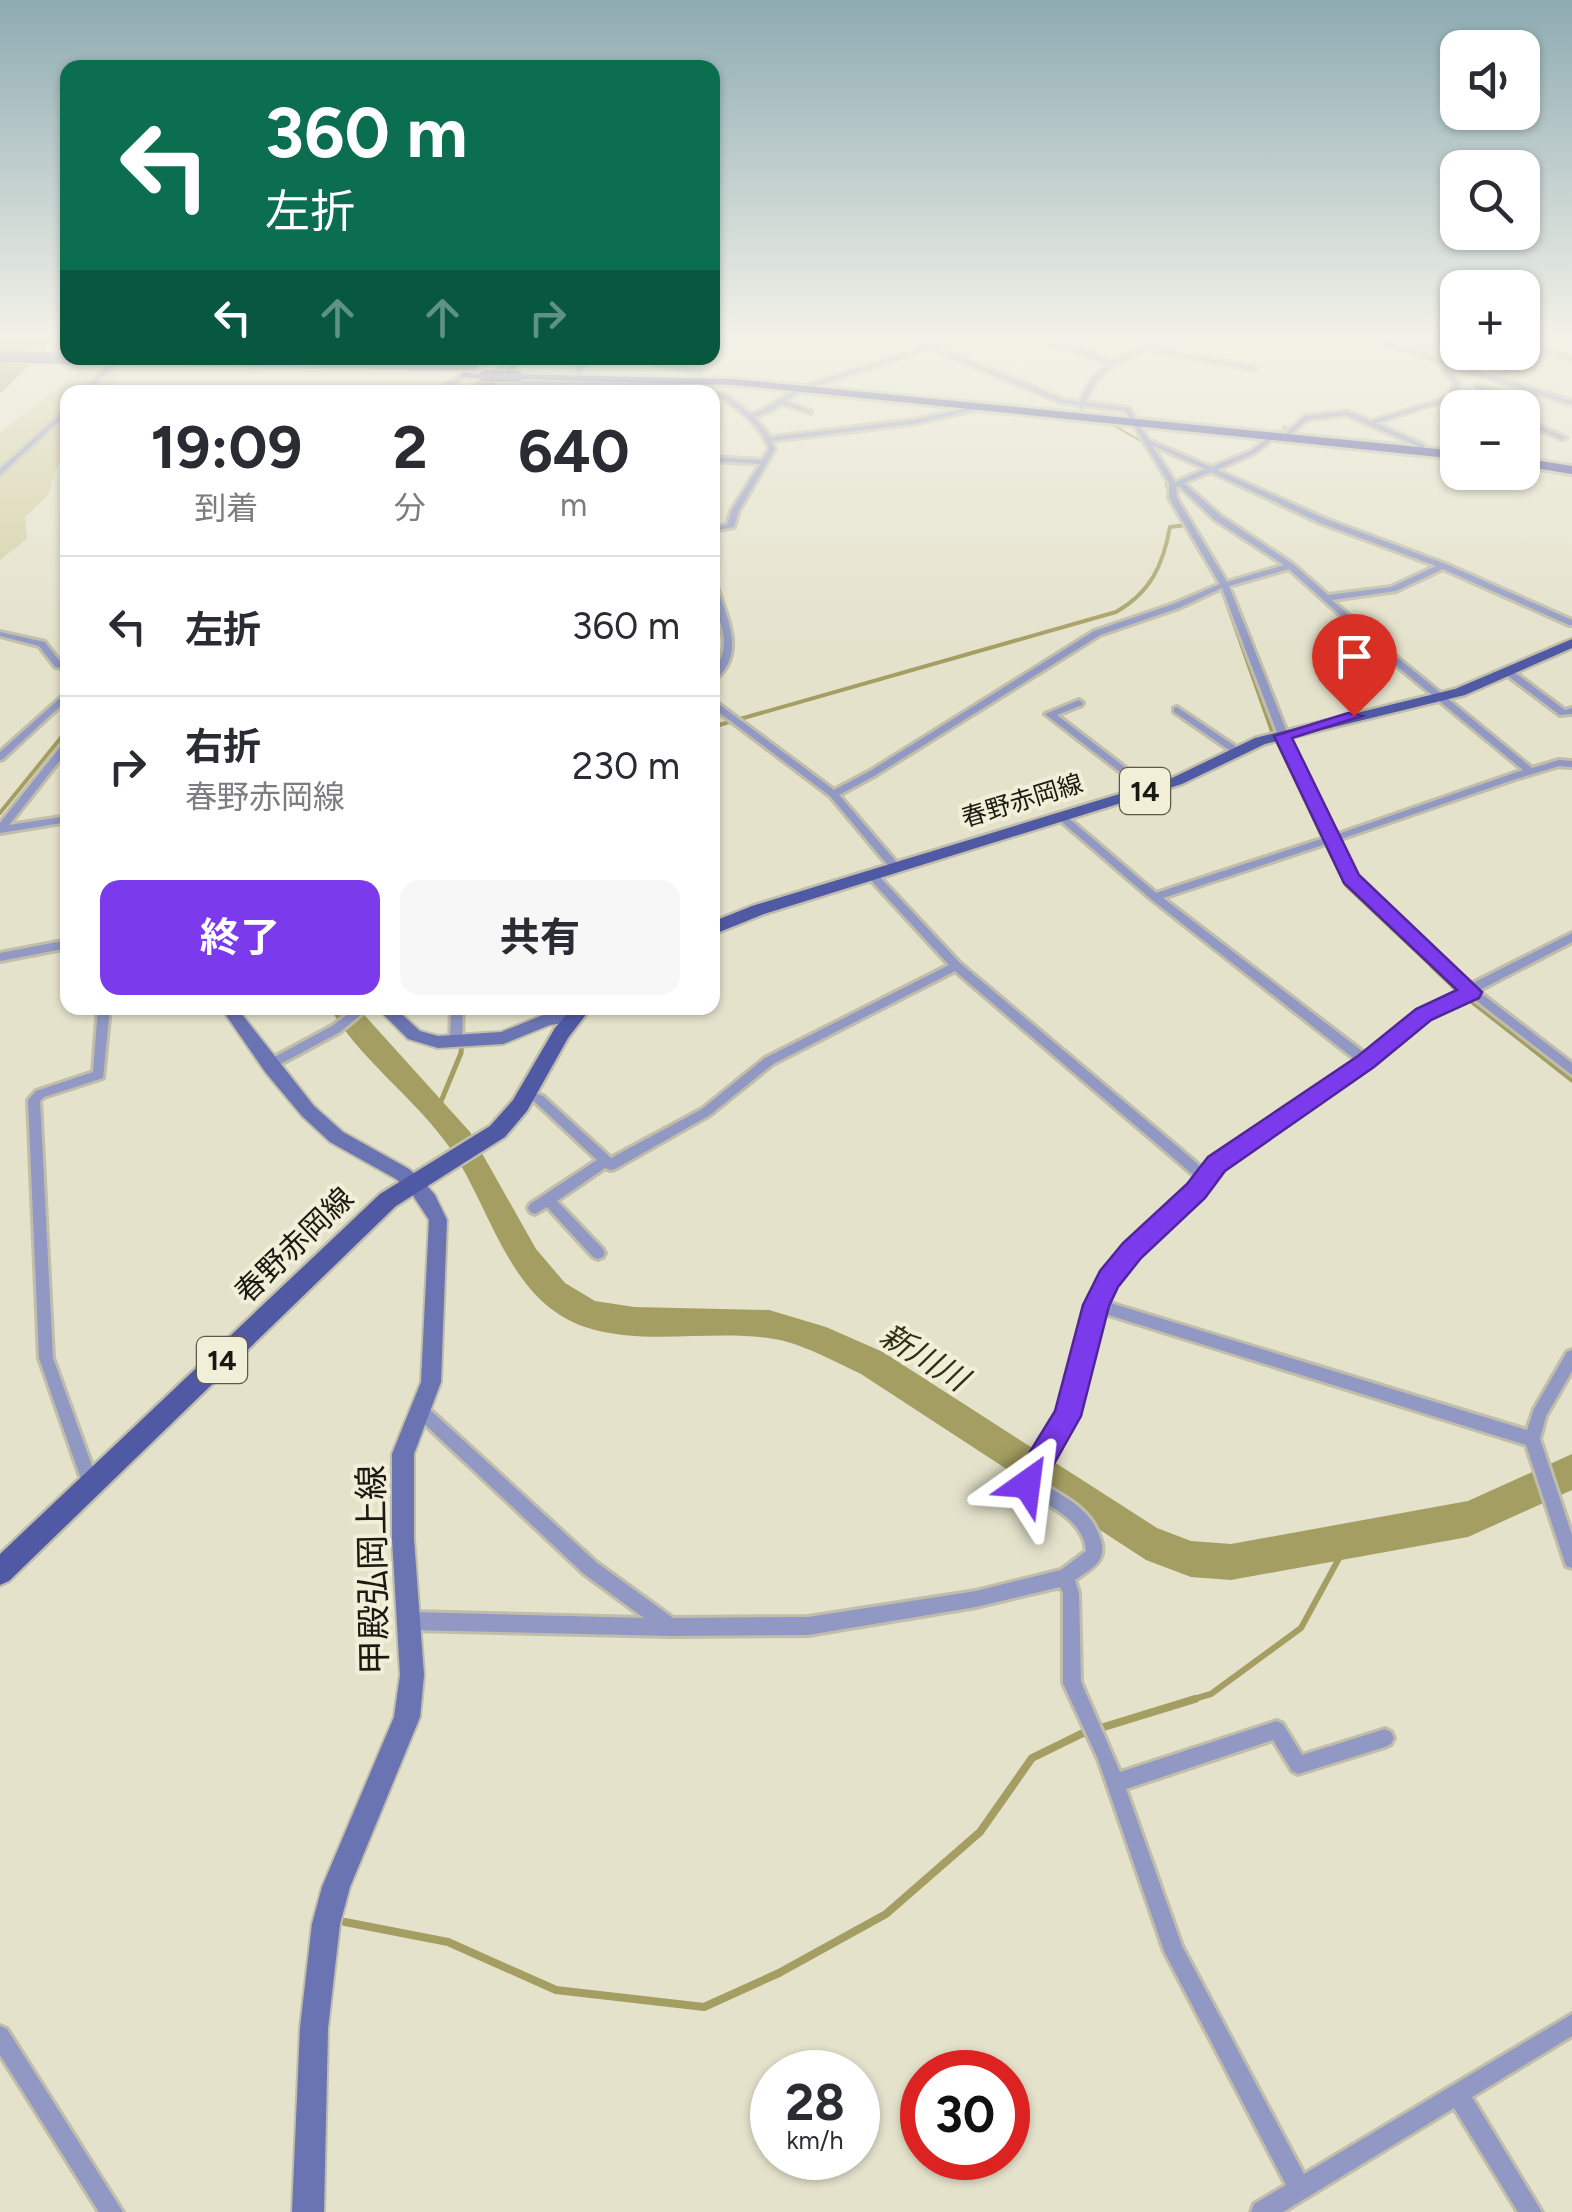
<!DOCTYPE html>
<html lang="ja">
<head>
<meta charset="utf-8">
<style>
  body { margin:0; font-family:Figtree,"Noto Sans JP",sans-serif; background:#f7f7f7; color:#2b2b33; height:100vh; display:flex; flex-direction:column; font-size:38px; white-space:nowrap }
  * { box-sizing:border-box; margin:0 }
  p { font-size:32px; color:#7c7c81 }
  .icon { flex:none; width:55px; height:55px; fill:none; stroke:currentColor; stroke-width:2; stroke-linecap:round; stroke-linejoin:round }
  .map { position:relative; flex:1; overflow:hidden }
  .details { position:absolute; left:60px; top:385px; width:660px; height:630px; display:flex; flex-direction:column; background:#fff; border-radius:20px; box-shadow:0 2px 8px #0004 }
  .details>* { flex:none }
  .hud { position:absolute; left:60px; top:60px; width:660px; height:305px; border-radius:20px; box-shadow:0 2px 8px #0004; background:#0b6e4f; color:#fff; overflow:hidden }
  .fabs { position:absolute; left:1440px; top:30px; display:grid; gap:20px }
  .fabs a { display:grid; place-items:center; width:100px; height:100px; border-radius:20px; background:#fff; box-shadow:0 2px 8px #0004; font-size:50px }
  .speed { position:absolute; left:750px; top:2050px; display:flex; gap:20px; font-size:50px; font-weight:700; text-align:center }
  .speed>* { display:grid; place-content:center; width:130px; height:130px; border-radius:50%; background:#fff; box-shadow:0 2px 8px #0004; line-height:1 }
  .speed small { font-size:25px; font-weight:400 }
  .speed .limit { border:15px solid #d22; background:#fff; color:#111 }
  .pin { position:absolute; display:grid; place-items:center; width:85px; height:85px; color:#fff; margin:-102px -42px; border-radius:50% 50% 50% 0; rotate:-45deg; box-shadow:0 0 10px #0007 }
  .pin .icon { rotate:45deg }
  .me { position:absolute; width:110px; margin:-55px; rotate:31deg; stroke-linejoin:round; filter:drop-shadow(0 0 8px #0008) }
  .turn { display:flex; align-items:center; gap:35px; height:210px; padding:0 40px; font-size:45px }
  .turn .icon { width:130px; height:130px; stroke-width:2.5 }
  .turn b { display:block; font-size:70px; line-height:85px }
  .lanes { display:flex; align-items:center; height:95px; padding:0 40px; background:#0003; justify-content:center; gap:50px; direction:ltr }
  .lanes .off { opacity:.35 }
  .eta { display:flex; justify-content:space-evenly; align-items:center; height:170px; text-align:center }
  .eta b { font-size:60px; font-weight:700; line-height:70px }
  .cta { display:flex; gap:20px; margin-top:auto; padding:20px 40px }
  .cta a { flex:1; height:115px; border-radius:20px; background:#7c3aed; color:#fff; font-size:40px; font-weight:700; line-height:115px; text-align:center }
  .cta a+a { background:#f7f7f7; color:#2b2b33 }
  ul { padding:0; list-style:none }
  li { display:flex; align-items:center; gap:30px; height:140px; padding:0 40px; border-top:2px solid #e1e1e2 }
  li div { flex:1 }
  li b { display:block; font-size:38px }
  li em { font-style:normal }
  .map>svg:first-child { display:block }
  .green { fill:#d3cfa4 }
  .water { fill:#a59e62 }
  .lines { fill:none; stroke-linecap:round; stroke-linejoin:round }
  .stream-far4 { stroke:#a59e62; stroke-width:2.5 }
  .stream-far3 { stroke:#a59e62; stroke-width:4 }
  .stream-far2 { stroke:#a59e62; stroke-width:5 }
  .stream-far1 { stroke:#a59e62; stroke-width:6 }
  .stream { stroke:#a59e62; stroke-width:8 }
  .river { fill:#a59e62; fill-rule:evenodd }
  .minor-tunnel { stroke:#bcbaa6; stroke-width:6; stroke-dasharray:6 4; stroke-linecap:butt }
  .minor-casing { stroke:#c0beaa; stroke-width:6 }
  .secondary-casing { stroke:#c0beaa; stroke-width:4 }
  .primary-casing { stroke:#c0beaa; stroke-width:5 }
  .trunk-casing { stroke:#c0beaa; stroke-width:6 }
  .minor { fill:#9098c3; fill-rule:evenodd }
  .secondary { fill:#6a74b2; fill-rule:evenodd }
  .primary { fill:#5059a4; fill-rule:evenodd }
  .trunk { fill:#464c9e; fill-rule:evenodd }
  .trunk-bridge-casing { stroke:#c0beaa; stroke-width:14; stroke-linecap:butt }
  .trunk-bridge { stroke:#464c9e; stroke-width:11 }
  .route { fill:#7c3aed; stroke:#51269a; stroke-width:2.5 }
  .labels { text-anchor:middle; dominant-baseline:central; stroke-width:8; stroke-linejoin:round; paint-order:stroke }
  .far-street-label { font-size:25px; fill:#1a1a12; stroke:#f1efd8 }
  .shield { fill:#f1efd8; stroke:#5a5a4d; stroke-width:2.5 }
  .shield-label { font-size:28px; font-weight:bold; fill:#1a1a12 }
  .street-label { font-size:30px; fill:#1a1a12; stroke:#f1efd8 }
  .water-label { font-size:32px; font-style:italic; fill:#322f13; stroke:#f1efd8 }
  .near-street-label { font-size:35px; fill:#1a1a12; stroke:#f1efd8 }
</style>
</head>
<body>
<div class="map">
<svg width="1572" height="2212" viewBox="0 0 1572 2212">
  <rect width="100%" height="100%" fill="#e4e2cb"/>
  <path class="green" d="M75,374h46l-15,18h-38l-1,56 -13,25 -5,21 -24,23 2,22 -27,21v-127z"/>
  <path class="water" d="M0,338h57l-57,56z"/>
  <g class="lines">
    <path class="stream-far4" d="M904,338l19,9
      M931,350l135,55
      M1115,426l31,18
      M1165,475l2,13"/>
    <path class="stream-far3" d="M1212,570l7,14
      M1223,592l50,142
      M712,727l404,-115c35,-20 47,-47 54,-85l16,-2
      M1278,743l45,95
      M0,813l68,-84
      M1327,846l19,39 89,84"/>
    <path class="stream-far2" d="M1432,966l24,23
      M1470,1000l102,80
      M437,1111l24,-58 1,-13"/>
    <path class="stream-far1" d="M1187,1701l24,-7 90,-66 48,-88"/>
    <path class="stream" d="M345,1922l103,20 108,48 148,17 75,-34 107,-59 94,-82 52,-74 49,-24 114,-35"/>
    <path class="river" d="M507,358h13l-42,34h-14z
      M330,1008h28l112,124 66,117 29,34 30,18 39,6 135,3 57,17 57,25 274,176 34,13 40,3 237,-43 104,-47v36l-104,47 -237,43 -40,-3 -45,-17 -285,-186c-30,-14 -61,-32 -93,-36 -60,-8 -125,8 -183,-11 -77,-26 -94,-120 -135,-179 -35,-50 -90,-88 -120,-140z"/>
    <path class="minor-tunnel" d="M1266,440l21,-13"/>
    <g class="minor-casing">
      <path id="minor" d="M905,338c10,0 16,6 25,7 10,1 22,-7 33,-7l-27,9 129,53 14,2 13,-23 17,-15 -74,-26h10l67,23 43,-19 19,-4 -24,9 105,20 -2,3 -109,-21 -26,14 -12,8 -10,10 -11,21 44,6 20,32 62,27 40,-16 20,-16h4v2l-20,16 -38,17 109,49 120,45 126,56v5h-3l-126,-56 -47,22 -64,9 66,58 134,110 27,-8 13,1v6l-13,-1 -43,13 -178,61 17,36 116,108 101,-51v9l-94,49 94,72v12l-103,-80 -42,22 -57,47 -148,104 -21,27 -64,60 -22,28 -8,19 420,128 7,-21 33,-57 5,-2v21l-26,45 -6,23 32,96v33l-6,-2 -2,-6 -38,-115 -424,-132 -9,23 -17,80 -39,65c25,14 52,26 62,54 3,7 5,17 1,24 -4,8 -18,16 -25,21l4,13 2,89 39,90 157,-51 6,3 19,31 83,-26 6,3 3,6 -3,6 -6,3 -87,27 -6,-3 -19,-31 -147,49 56,157 122,228 268,-160v22l-100,61 70,115h-24l-64,-104 -171,104h-32l3,-8 32,-19 -122,-234 -66,-192 -35,-76v-90l-3,-6 -84,20 -168,28 -137,1 -260,-6 -6,-3 -3,-6 3,-6 6,-3 233,6 -60,-44 -167,-157 -3,-5 3,-5 5,-2 5,2 169,155 77,56 135,-1 168,-26 85,-21 25,-19c-2,-32 -40,-47 -65,-61l-2,-6 42,-70 18,-78 11,-28 -1,-3 5,-5 10,-25 23,-28 71,-68 -243,-208 -182,93 -63,51 -95,54 -5,1 -5,-2 -48,33 46,48 2,4 -2,4 -5,2 -5,-2 -46,-50 -12,7 -5,-2 -2,-4 2,-4 67,-44 -62,-58 -12,-4 -2,-3 2,-3 4,-2 16,6 68,62 91,-49 63,-51 184,-93 -81,-88v-4h8l84,90 245,207 7,-10 145,-99 -206,-162 -95,-82 1,-2h8l91,78 171,-56 -49,-102 -56,-147 -43,20 -79,27 -224,140 -37,20 60,70v4h-8l-61,-73 -118,-89v-8l122,91 36,-19 224,-140 79,-27 47,-20 -51,-86v-15l-44,-72 -41,-5 -3,2 -3,-3 -16,-2 -132,-54 -125,40 -20,12 26,10v2l-29,-9 -11,7 -17,6 17,20 142,-17 68,-15 2,3 -70,16 -141,17 3,8 -36,62 -5,16 -22,4v-4l15,-2 4,-14 29,-47 -48,-3v-4l50,3 7,-11c-10,-26 -28,-37 -49,-53l-8,2v-4l11,-1 28,21 7,-2 43,-25 124,-40zM1152,445l53,24 -30,13zM1211,472l109,51 116,43 -45,21 -63,8 -35,-31 -72,-48 -37,-33zM1179,486l36,34 69,45 -57,17 -50,-84 -1,-11zM1289,569l103,93 131,108 -188,65 -47,-100 -59,-149zM1329,843l18,37 115,109 -43,22 -53,43 -203,-156z
        M1366,338h10l36,12v-2l28,-10h10l-36,13 36,11 23,-10h9l-26,12 116,37v4l-35,-11 -42,14h-12l-26,-11 -81,26 48,22v2l-2,1 -76,-33 -39,5 -16,14h-4v-2l18,-16 42,-5 24,10 80,-24 2,-15 -11,-12 5,-5zM1452,367l80,25 -18,6 -1,-2 -37,-11v2l34,12 -21,6 -31,-12 1,-11 -11,-12z
        M1522,342l50,15v4l-50,-15z
        M115,358h6l-33,34h-6z
        M487,358h6l-52,34h-6z
        M504,358h6l-13,22 185,2 10,-5 3,2 -12,7 -193,-3z
        M574,358l11,1 -4,18 -5,-1 3,-16z
        M654,358h6l1,6 40,7 -3,2 -42,-7z
        M1517,366l2,3 -25,7 -3,-2z
        M68,407v6l-68,62v-6z
        M1522,418l43,19 1,1 -5,1 -39,-16z
        M712,582l4,2c11,34 32,72 -4,98 0,-13 12,-22 12,-37 1,-17 -8,-31 -11,-47 -1,-1 -1,-15 -1,-16z
        M0,632l45,10 16,21 7,1v5l-13,-2 -16,-21 -39,-10z
        M1504,669h6l55,41 7,-2v6l-12,1 -56,-42z
        M68,691v8l-65,60 -3,1v-8z
        M1079,700l4,3 -1,2 -25,10 95,73v4h-6l-101,-78z
        M1177,707l61,41v4h-6l-58,-40v-4z
        M68,740v10l-59,75 59,-9v6l-68,11v-10l65,-82z
        M68,940v8l-68,13v-8z
        M98,1008h12l-7,70 -59,19 -4,4 13,257 46,127 -2,6 -6,2 -6,-2 -2,-6 -44,-127 -11,-258 8,-9 57,-19z
        M356,1008h13l-29,24 -65,35h-8l-2,-3 2,-3 65,-35z
        M451,1008h12l-1,32 -6,4 -6,-4z
        M0,2026l7,3 116,183h-24l-99,-157z"/>
    </g>
    <g class="secondary-casing">
      <path id="secondary" d="M520,358h9l-46,34h-9z
        M221,1008h16l77,98 29,26 66,37 14,12 12,14 12,25 -6,162 -27,72v85l10,136 -4,42 -70,170 -10,37 -12,104 -4,184h-32l8,-184 12,-104 10,-37 72,-170 6,-42 -8,-136v-85l29,-72 8,-162 -19,-29 -14,-12 -66,-37 -28,-26 -36,-43z
        M377,1008h18l25,23 18,5 63,-4 47,-19 24,-2 8,6 -2,4 -28,4 -47,19 -65,4 -30,-9z"/>
    </g>
    <g class="primary-casing">
      <path id="primary" d="M1572,639v9l-107,47 -200,49 -83,40 -418,130 -52,21v-13l40,-16 420,-128 83,-40 200,-49z
        M572,1008h19l-23,30 -41,73 -22,26 -109,69 -387,375 -9,4v-31l380,-360 110,-68 23,-26 42,-72z"/>
    </g>
    <g class="trunk-casing">
      <path id="trunk" d="M463,372l26,4 -5,3 -25,-2z
        M513,374l221,5 724,72v8l-724,-74 -217,-6z
        M1522,458l50,8v8l-50,-8z"/>
    </g>
    <use href="#minor" class="minor"/>
    <use href="#secondary" class="secondary"/>
    <use href="#primary" class="primary"/>
    <use href="#trunk" class="trunk"/>
    <g class="trunk-bridge-casing">
      <path id="trunk-bridge" d="M0,357l473,8
        M484,376h33"/>
    </g>
    <use href="#trunk-bridge" class="trunk-bridge"/>
  </g>
  <linearGradient id="sky" x2="0" y2="1"><stop stop-color="#8dabb2"/><stop offset="0.52" stop-color="#f3f2e8"/><stop offset="1" stop-color="#f3f2e8" stop-opacity="0"/></linearGradient>
  <rect width="1572" height="648" fill="url(#sky)"/>
  <path class="route" d="M1348,713l14,3 -70,22 67,137 123,117 -3,6 -48,22 -57,47 -149,104 -20,27 -64,60 -23,29 -9,19 -28,110 -44,78 -10,4 -10,-4 -4,-10 4,-11 38,-62 28,-106 17,-34 23,-28 64,-59 21,-27 150,-101 58,-47 41,-19 -113,-107 -70,-147z"/>
  <g class="labels">
    <g class="far-street-label">
      <text transform="translate(1022 800) rotate(-17)">春野赤岡線</text>
    </g>
    <g class="shield">
      <rect x="1120" y="768" width="50" height="46" rx="8"/>
      <rect x="197" y="1337" width="50" height="46" rx="8"/>
    </g>
    <g class="shield-label">
      <text x="1145" y="791">14</text>
      <text x="222" y="1360">14</text>
    </g>
    <g class="street-label">
      <text transform="translate(294 1245) rotate(-44)">春野赤岡線</text>
    </g>
    <g class="water-label">
      <text transform="translate(924 1357) rotate(32)">新川川</text>
    </g>
    <g class="near-street-label">
      <text transform="translate(373 1570) rotate(-91)">甲殿弘岡上線</text>
    </g>
  </g>
</svg>
<div class="fabs">
<a><svg class="icon" aria-label="sound" viewBox="0 0 24 24"><path d="M4 9h4l5-4v14l-5-4H4zM17 9q2 3 0 6"/></svg></a>
<a><svg class="icon" aria-label="search" viewBox="0 0 24 24"><circle cx="10" cy="10" r="6"/><path d="M15 15l6 6"/></svg></a>
<a>+</a>
<a>−</a>
</div>
<div class="speed"><div>28<small>km/h</small></div><div class="limit">30</div></div>
<div class="pin" style="left:1354px;top:716px;background:#d93025"><svg class="icon" aria-label="arrive" viewBox="0 0 24 24"><path d="M6 21V4h12l-3 4 3 4H6"/></svg></div>
<svg class="me" style="left:1027px;top:1484px" viewBox="-20 -20 40 40"><path d="M0-17L14 15 0 8-14 15z" fill="#7c3aed" stroke="#fff" stroke-width="4"/></svg>
<div class="hud">
<div class="turn"><svg class="icon" aria-label="left" viewBox="0 0 24 24"><path d="M17 20v-9H6M10 6l-5 5 5 5"/></svg><div><b>360 m</b>左折</div></div>
<div class="lanes"><svg class="icon" aria-label="left" viewBox="0 0 24 24"><path d="M17 20v-9H6M10 6l-5 5 5 5"/></svg><svg class="icon off" aria-label="ahead" viewBox="0 0 24 24"><path d="M12 20V5M6 11l6-6 6 6"/></svg><svg class="icon off" aria-label="ahead" viewBox="0 0 24 24"><path d="M12 20V5M6 11l6-6 6 6"/></svg><svg class="icon off" aria-label="right" viewBox="0 0 24 24"><path d="M7 20v-9h11M14 6l5 5-5 5"/></svg></div>
</div>
<section class="details">
<div class="eta">
<div><b>19:09</b><p>到着</p></div>
<div><b>2</b><p>分</p></div>
<div><b>640</b><p>m</p></div>
</div>
<ul>
<li><svg class="icon" aria-label="left" viewBox="0 0 24 24"><path d="M17 20v-9H6M10 6l-5 5 5 5"/></svg><div><b>左折</b></div><em>360 m</em></li>
<li><svg class="icon" aria-label="right" viewBox="0 0 24 24"><path d="M7 20v-9h11M14 6l5 5-5 5"/></svg><div><b>右折</b><p>春野赤岡線</p></div><em>230 m</em></li>
</ul>
<div class="cta"><a>終了</a><a>共有</a></div>
</section>
</div>
</body>
</html>
